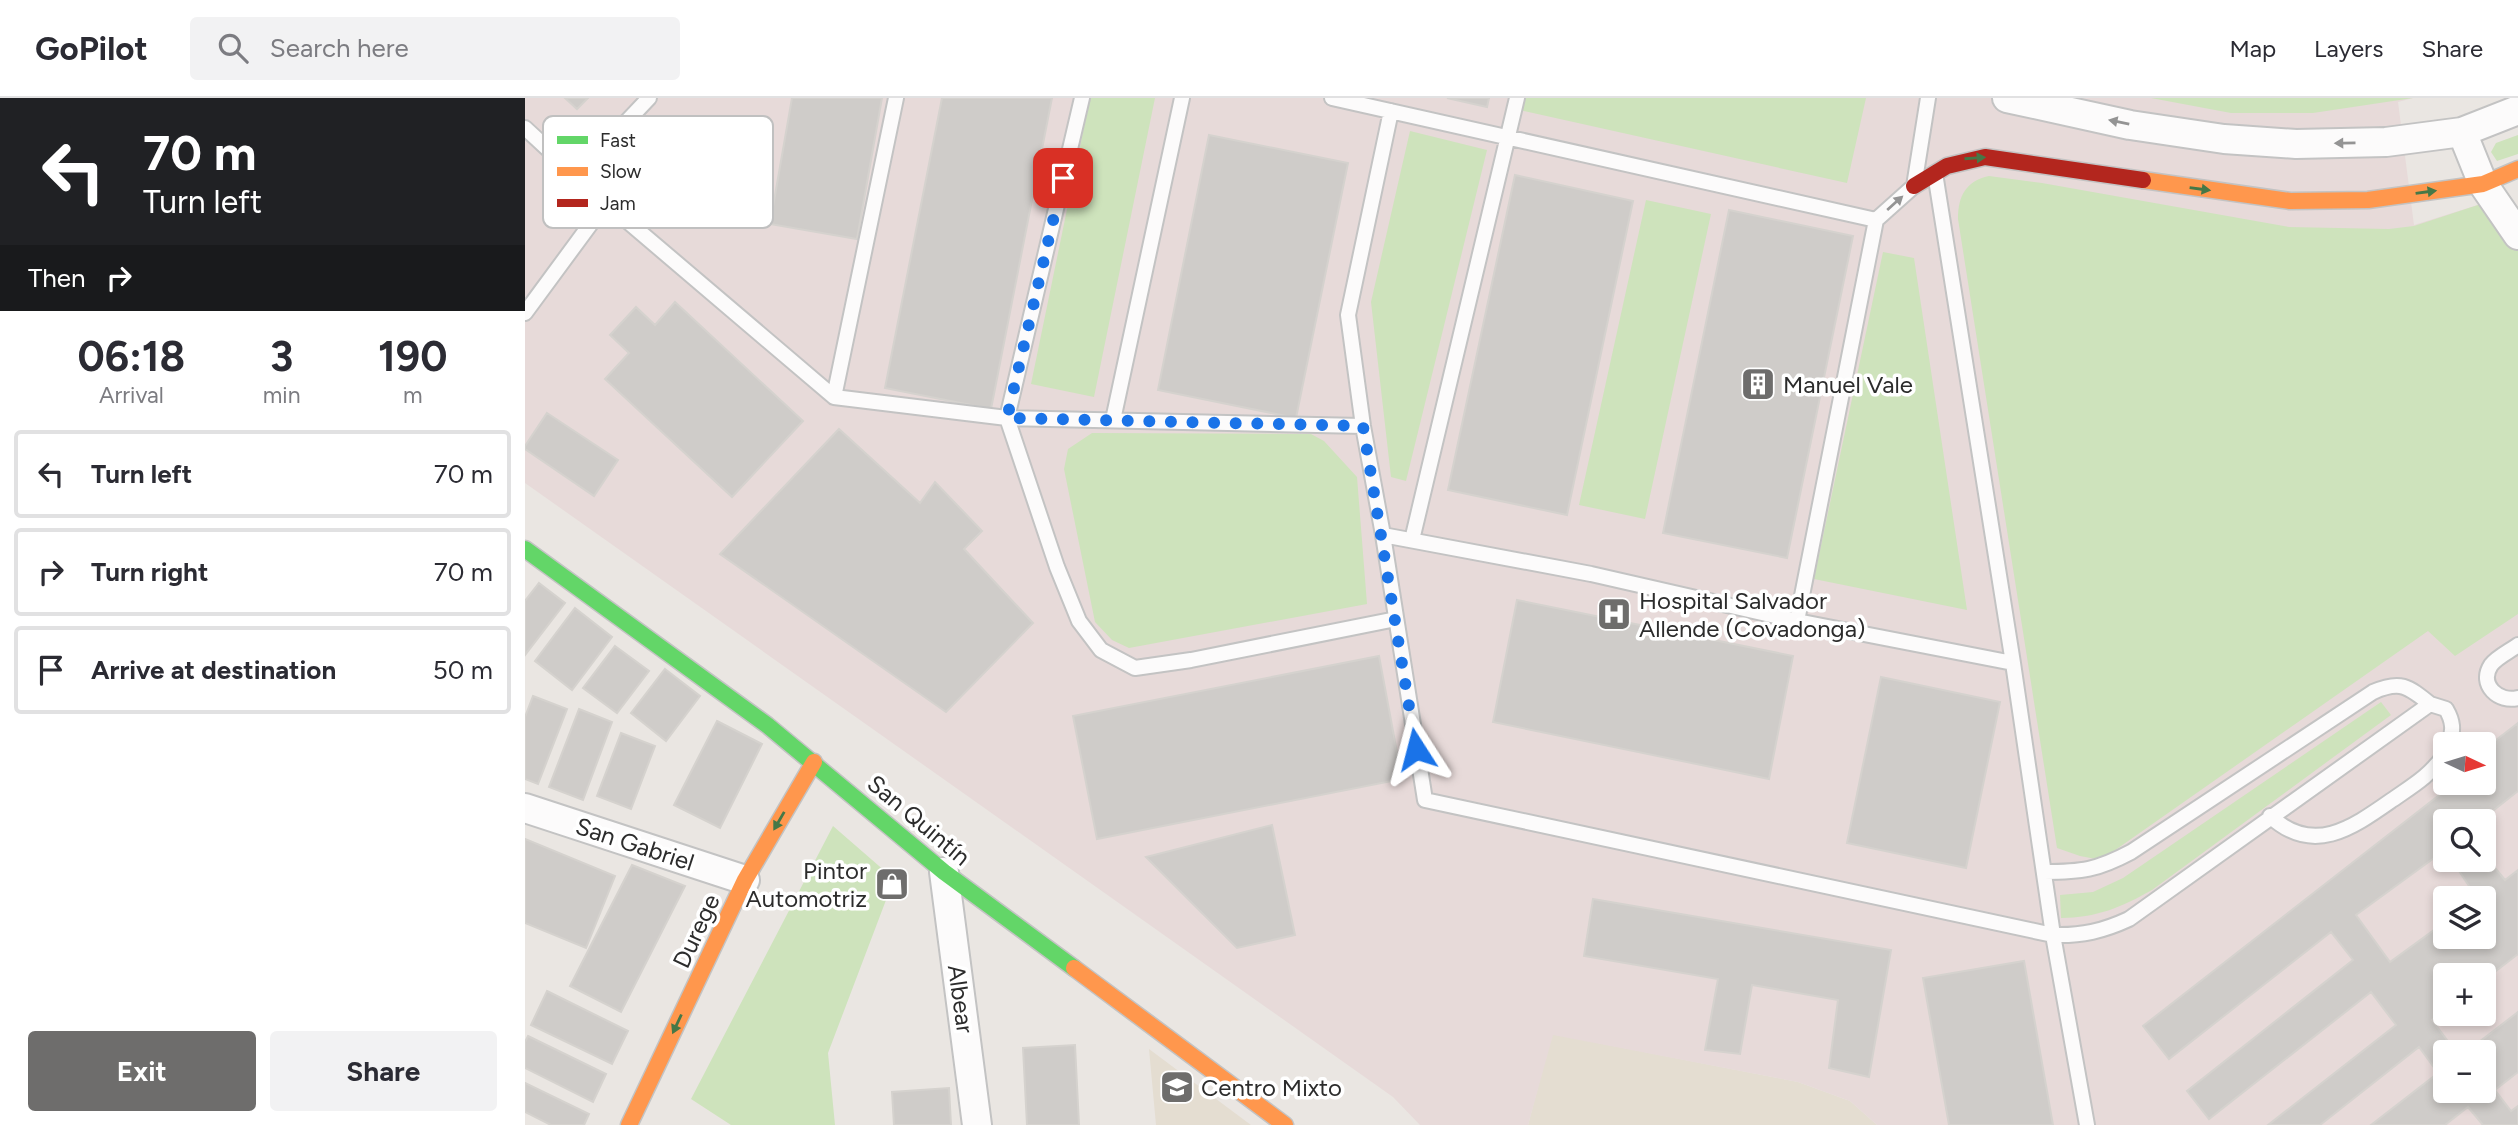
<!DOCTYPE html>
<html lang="en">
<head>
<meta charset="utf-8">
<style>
  body { margin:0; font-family:Figtree,sans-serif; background:#f2f2f3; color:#2b2b33; height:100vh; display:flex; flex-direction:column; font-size:26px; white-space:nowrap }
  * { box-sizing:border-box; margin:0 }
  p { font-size:23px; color:#7c7c81 }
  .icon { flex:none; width:38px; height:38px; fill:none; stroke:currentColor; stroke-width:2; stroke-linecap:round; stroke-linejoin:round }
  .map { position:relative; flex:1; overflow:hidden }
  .drawer { display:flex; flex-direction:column; background:#fff; width:525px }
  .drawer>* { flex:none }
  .guide { background:#202124; color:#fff; overflow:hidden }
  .needle { width:46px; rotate:94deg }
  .controls { position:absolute; left:1908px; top:634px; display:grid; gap:14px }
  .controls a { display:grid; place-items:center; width:63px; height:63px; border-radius:7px; background:#fff; box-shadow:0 4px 10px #0003; font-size:35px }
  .pin { position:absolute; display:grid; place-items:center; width:60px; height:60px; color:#fff; margin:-30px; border-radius:14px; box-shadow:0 4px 10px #0006 }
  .me { position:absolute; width:77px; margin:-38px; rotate:351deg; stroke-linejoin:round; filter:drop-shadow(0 0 5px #0008) }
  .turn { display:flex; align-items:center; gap:24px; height:147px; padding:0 28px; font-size:32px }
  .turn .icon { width:91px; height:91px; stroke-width:2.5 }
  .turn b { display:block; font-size:49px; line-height:60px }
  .then { display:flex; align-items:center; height:66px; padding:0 28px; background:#0003; gap:14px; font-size:26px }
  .eta { display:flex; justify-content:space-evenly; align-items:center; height:119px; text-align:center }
  .eta b { font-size:42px; font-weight:700; line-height:49px }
  .primary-button { display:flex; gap:14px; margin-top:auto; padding:14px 28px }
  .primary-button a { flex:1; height:80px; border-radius:7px; background:#6e6d6c; color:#fff; font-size:28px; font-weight:700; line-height:80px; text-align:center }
  .primary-button a+a { background:#f2f2f3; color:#2b2b33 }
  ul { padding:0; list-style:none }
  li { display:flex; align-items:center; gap:21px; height:88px; margin:0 14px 10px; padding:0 14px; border:4px solid #e1e1e2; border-radius:7px }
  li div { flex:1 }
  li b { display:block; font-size:26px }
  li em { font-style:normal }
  header { display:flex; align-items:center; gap:42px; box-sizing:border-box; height:98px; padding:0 35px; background:#fff; border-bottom:2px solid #e1e1e2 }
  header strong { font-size:33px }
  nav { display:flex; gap:38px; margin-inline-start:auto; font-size:24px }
  .search { width:490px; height:63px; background:#f2f2f3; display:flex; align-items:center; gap:18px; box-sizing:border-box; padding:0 24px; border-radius:7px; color:#7c7c81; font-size:26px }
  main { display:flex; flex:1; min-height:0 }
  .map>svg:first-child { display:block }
  .education { fill:#e4ddd1 }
  .medical { fill:#e7dad9; fill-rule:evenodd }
  .green { fill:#cee3bc }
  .building { fill:#cfccc9; stroke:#d5d2ce; stroke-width:2 }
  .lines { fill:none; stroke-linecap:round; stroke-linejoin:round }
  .lane-casing { stroke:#c3c3c3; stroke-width:18 }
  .street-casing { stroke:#c3c3c3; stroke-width:32 }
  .fast-casing { stroke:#c3c3c3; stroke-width:19 }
  .slow-casing { stroke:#c3c3c3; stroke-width:19 }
  .jam-casing { stroke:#c3c3c3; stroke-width:19 }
  .lane { stroke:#fcfbfb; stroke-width:14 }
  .street { stroke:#fcfbfb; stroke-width:28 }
  .fast { stroke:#63d668; stroke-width:16 }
  .slow { stroke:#ff974d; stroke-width:16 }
  .jam { stroke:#b3261e; stroke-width:16 }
  .oneway { fill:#949494 }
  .oneway2 { fill:#457847 }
  .route { stroke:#1a73e8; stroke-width:12; stroke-dasharray:0 21.6 }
  .labels { text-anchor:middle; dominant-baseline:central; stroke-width:7; stroke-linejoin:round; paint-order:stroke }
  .poi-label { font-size:24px; fill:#2c2c2c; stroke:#fff; text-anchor:start }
  .street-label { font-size:24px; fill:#2c2c2c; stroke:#fff }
  .key { fill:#fff; stroke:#c0c0c0; stroke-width:2 }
  .key-label { font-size:19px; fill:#2c2c2c }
</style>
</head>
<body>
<header>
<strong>GoPilot</strong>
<div class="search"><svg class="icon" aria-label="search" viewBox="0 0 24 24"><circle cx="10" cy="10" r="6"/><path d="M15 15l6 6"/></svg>Search here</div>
<nav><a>Map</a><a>Layers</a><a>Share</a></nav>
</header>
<main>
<section class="drawer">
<div class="guide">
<div class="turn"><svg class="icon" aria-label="left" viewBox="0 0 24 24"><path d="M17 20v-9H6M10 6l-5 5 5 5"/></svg><div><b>70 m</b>Turn left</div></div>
<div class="then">Then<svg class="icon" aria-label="right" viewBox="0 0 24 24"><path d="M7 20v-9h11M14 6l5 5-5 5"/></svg></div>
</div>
<div class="eta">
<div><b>06:18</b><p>Arrival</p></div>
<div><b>3</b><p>min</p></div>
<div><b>190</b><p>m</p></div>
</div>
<ul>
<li><svg class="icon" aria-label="left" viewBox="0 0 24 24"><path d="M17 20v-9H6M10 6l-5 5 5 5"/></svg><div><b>Turn left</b></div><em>70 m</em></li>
<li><svg class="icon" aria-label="right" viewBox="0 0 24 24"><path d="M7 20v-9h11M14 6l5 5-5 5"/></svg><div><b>Turn right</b></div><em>70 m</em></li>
<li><svg class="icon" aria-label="arrive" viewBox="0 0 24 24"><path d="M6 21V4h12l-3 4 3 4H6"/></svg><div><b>Arrive at destination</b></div><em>50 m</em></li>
</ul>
<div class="primary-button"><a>Exit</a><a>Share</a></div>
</section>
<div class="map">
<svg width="1993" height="1027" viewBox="0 0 1993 1027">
  <rect width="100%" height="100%" fill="#eae6e2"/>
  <path class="education" d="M1027,936l246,48 52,19 27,24h-349z
    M624,951l102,76h-95z"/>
  <path class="medical" d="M0,0h1888l-15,4 16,123 73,-23 31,47v876h-641l-27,-24 -52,-19 -245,-47 -25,90h-108l-27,-28 -868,-614zM1920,646h38v38h-38zM1920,723h38v38h-38zM1920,800h38v38h-38zM1920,877h38v38h-38zM1920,954h38v38h-38z"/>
  <path class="green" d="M565,0h65l-61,299 -63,-13z
    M996,0h345l-19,85 -328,-73z
    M1626,0h262l-100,15h-82z
    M885,33l77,19 -81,331 -15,-4 -20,-175z
    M1993,37v19l-21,7 -6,-9 5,-9z
    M1464,78l53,7 247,44 100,2 25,-3 73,-24 31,48v364l-63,42 -27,-25 -327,229 -21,-4 -23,-8 -99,-629c0,-23 8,-38 31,-43z
    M1121,102l65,14 -66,305 -66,-14z
    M1358,154l31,6 53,352 -153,-31z
    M567,335l219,1 13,7 33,36 10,127 -238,44 -17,-8 -17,-18 -31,-153 4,-20z
    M1856,604l10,13 -239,175c-30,17 -56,28 -91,28l-1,-23 33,-3 30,-14z
    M308,728l61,53 -66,174 7,72h-104l-40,-26z"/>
  <path class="building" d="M40,0h23l-11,11z
    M267,0h90l-25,141 -87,-15z
    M417,0h110l-61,311 -106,-21z
    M922,0h42l-2,9z
    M684,37l139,28 -52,255 -138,-28z
    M990,77l118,26 -66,314 -119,-25z
    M1204,112l124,26 -66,322 -124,-25z
    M150,204l128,119 -71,76 -127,-118 24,-26 -19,-18 26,-28 19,18z
    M22,315l71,47 -24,36 -69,-47v-3z
    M314,331l81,74 15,-21 47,49 -18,18 69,74 -87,89 -226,-158z
    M14,485l26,20 -40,52v-54z
    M992,502l276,56 -24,123 -276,-57z
    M50,510l37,29 -40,53 -37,-29z
    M90,548l34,25 -32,42 -34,-25z
    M854,558l23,123 -305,60 -24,-123z
    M140,571l35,27 -34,45 -35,-28z
    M1356,579l119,25 -34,166 -119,-25z
    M8,598l34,13 -29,75 -13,-5v-62z
    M54,611l33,13 -29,78 -34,-13z
    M192,623l45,23 -42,84 -46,-23z
    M1993,625v68l-38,30h-35v29l-89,65 34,47 55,-40v14h38v-38h-6l-26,-39h32v-6l22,27 13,-10v84l-35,27v-6h-38v36l-13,9 24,32h-11v38h38v-38h-17l52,-40v60l-23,18 16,21 7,-5v19h-35l-15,-18 -23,18h-74l67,-52 -19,-26 -99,78h-52l128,-100 -25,-33 -162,127 -22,-28 166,-131 -22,-28 -162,127 -26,-33 313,-244h27v-21l10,-8 -6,-6z
    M96,635l34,13 -24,63 -34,-13z
    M747,727l23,110 -58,13 -91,-91z
    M0,741l90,37 -29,72 -61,-25z
    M107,767l53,21 -64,126 -51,-26z
    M1068,801l298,51 -22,127 -40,-9 9,-68 -86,-15 -12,69 -35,-4 13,-71 -134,-23z
    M1499,863l29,164h-104l-26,-147z
    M22,893l81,40 -16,33 -81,-39z
    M3,938l78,38 -13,28 -68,-34v-26z
    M550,947l4,80h-52l-4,-77z
    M0,985l64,31 -5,11h-33l-26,-13z
    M424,990l2,37h-57l-2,-33z"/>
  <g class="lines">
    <g class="lane-casing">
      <path id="lane" d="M557,0l-75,320 50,149 22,54 22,29 34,18 56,-8 205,-41
        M807,0l544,122
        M866,13l-43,204 15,111 20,109 42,265 628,135 -40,-272 -78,-490
        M0,30l81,75 228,194 173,21 356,8
        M51,77l73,-77
        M0,215l81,-110
        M309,299l62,-299
        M588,322l69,-322
        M858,437l208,39 206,47 216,42
        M887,442l105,-442
        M1272,523l79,-401 38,-34 14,-88
        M1993,547c-8,6 -21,12 -27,20 -13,20 8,38 27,33
        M1745,718c43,40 82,12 122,-16 20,-14 38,-24 53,-46
        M1519,774c38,0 53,-2 87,-20l242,-160c27,-12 35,-6 57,12
        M1562,1027l-34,-190c29,1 50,-4 76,-16l301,-215 16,5c7,12 8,21 3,35"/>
    </g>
    <g class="street-casing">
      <path id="street" d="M1482,0l123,27 94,14 72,5 90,-2 76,-10 56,-22
        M1937,34l21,52 35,51
        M0,710l220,72
        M419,774l33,253"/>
    </g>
    <g class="fast-casing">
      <path id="fast" d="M0,451l242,176 177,147 130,96"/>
    </g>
    <g class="slow-casing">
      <path id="slow" d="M1618,82l147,21 78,-1 115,-16 35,-15
        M549,870l211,157
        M104,1027l116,-245 69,-118"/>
    </g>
    <g class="jam-casing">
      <path id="jam" d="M1389,88l33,-20 38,-9 158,23"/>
    </g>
    <use href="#lane" class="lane"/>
    <use href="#street" class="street"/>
    <use href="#fast" class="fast"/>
    <use href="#slow" class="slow"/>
    <use href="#jam" class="jam"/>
  </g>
  <defs><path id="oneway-solid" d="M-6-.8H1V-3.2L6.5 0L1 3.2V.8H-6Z" transform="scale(1.75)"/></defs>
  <g class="oneway">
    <use href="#oneway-solid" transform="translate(1594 24) rotate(-168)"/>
    <use href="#oneway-solid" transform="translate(1820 45) rotate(179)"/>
    <use href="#oneway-solid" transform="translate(1370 105) rotate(-42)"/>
  </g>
  <g class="oneway2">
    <use href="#oneway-solid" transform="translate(1450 60) rotate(-4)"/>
    <use href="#oneway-solid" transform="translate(1675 91) rotate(8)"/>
    <use href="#oneway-solid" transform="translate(1901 94) rotate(-8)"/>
    <use href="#oneway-solid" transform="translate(254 723) rotate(120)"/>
    <use href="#oneway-solid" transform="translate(152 926) rotate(115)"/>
  </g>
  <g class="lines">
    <path class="route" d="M538,80l-56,240 356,8 53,323"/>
  </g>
  <defs>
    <g id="building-square" transform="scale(1.75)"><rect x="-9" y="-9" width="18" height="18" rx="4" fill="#6e6d6c" stroke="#fff"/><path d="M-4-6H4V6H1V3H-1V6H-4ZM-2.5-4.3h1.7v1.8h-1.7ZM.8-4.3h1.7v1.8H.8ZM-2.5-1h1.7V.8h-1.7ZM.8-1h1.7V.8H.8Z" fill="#fff"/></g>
    <g id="hospital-square" transform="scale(1.75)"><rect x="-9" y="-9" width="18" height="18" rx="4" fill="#6e6d6c" stroke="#fff"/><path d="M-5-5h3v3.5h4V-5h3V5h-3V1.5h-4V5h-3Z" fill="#fff"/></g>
    <g id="shop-square" transform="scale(1.75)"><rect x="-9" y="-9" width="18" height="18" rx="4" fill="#6e6d6c" stroke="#fff"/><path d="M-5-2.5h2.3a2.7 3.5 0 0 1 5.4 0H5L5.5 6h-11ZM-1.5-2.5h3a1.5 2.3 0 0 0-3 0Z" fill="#fff"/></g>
    <g id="school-square" transform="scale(1.75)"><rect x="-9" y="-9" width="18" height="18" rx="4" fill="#6e6d6c" stroke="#fff"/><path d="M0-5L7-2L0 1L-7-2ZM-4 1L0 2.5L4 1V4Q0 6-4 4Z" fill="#fff"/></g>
  </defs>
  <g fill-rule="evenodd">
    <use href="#building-square" x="1233" y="286"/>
    <use href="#hospital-square" x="1089" y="516"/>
    <use href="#shop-square" x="367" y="786"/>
    <use href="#school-square" x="652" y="989"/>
  </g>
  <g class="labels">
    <g class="poi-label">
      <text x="1258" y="286">Manuel Vale</text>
      <text x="1114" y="502">Hospital Salvador<tspan x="1114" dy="28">Allende (Covadonga)</tspan></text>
      <text x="342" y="772" text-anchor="end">Pintor<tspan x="342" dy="28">Automotriz</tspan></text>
      <text x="676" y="989">Centro Mixto</text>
    </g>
    <g class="street-label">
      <text transform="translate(394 722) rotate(40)">San Quintín</text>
      <text transform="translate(110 746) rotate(18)">San Gabriel</text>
      <text transform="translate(171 833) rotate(-65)">Durege</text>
      <text transform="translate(436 901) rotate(82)">Albear</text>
    </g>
  </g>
  <rect x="18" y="18" width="230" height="112" rx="10" class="key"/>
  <rect x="32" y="38" width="31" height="8" fill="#63d668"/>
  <rect x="32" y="69" width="31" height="9" fill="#ff974d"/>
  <rect x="32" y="101" width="31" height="8" fill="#b3261e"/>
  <g class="key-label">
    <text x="75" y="49">Fast</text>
    <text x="75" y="80">Slow</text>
    <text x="75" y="112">Jam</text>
  </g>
</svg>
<div class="controls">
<a><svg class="needle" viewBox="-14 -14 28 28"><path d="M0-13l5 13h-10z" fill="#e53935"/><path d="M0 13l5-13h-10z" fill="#7c7c81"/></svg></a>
<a><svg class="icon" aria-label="search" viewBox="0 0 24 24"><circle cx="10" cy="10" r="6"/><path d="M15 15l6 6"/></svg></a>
<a><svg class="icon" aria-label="layers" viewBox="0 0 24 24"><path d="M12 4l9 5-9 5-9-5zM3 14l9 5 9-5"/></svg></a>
<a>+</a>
<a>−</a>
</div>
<div class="pin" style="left:538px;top:80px;background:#d93025"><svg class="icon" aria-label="arrive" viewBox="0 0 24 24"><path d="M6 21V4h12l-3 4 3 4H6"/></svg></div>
<svg class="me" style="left:891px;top:651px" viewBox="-20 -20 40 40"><path d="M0-17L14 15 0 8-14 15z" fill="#1a73e8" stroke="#fff" stroke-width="4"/></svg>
</div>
</main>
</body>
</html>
